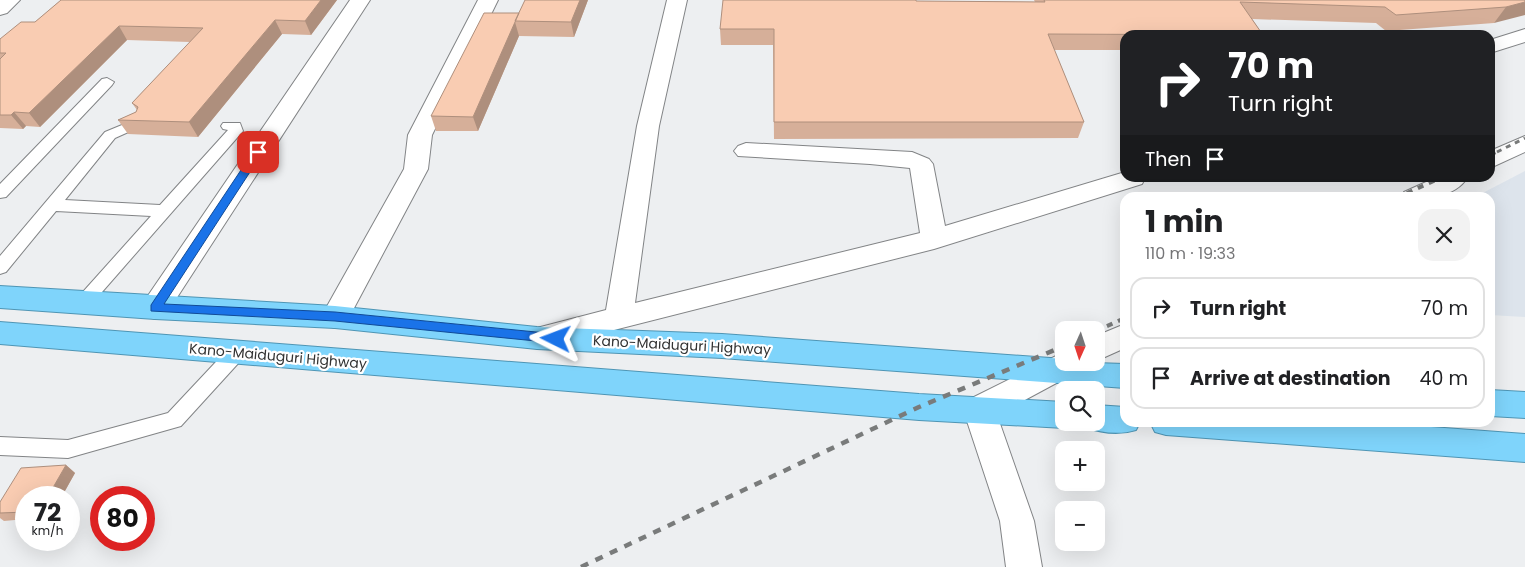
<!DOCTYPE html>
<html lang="en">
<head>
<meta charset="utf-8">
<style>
  body { margin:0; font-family:Poppins,sans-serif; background:#f2f2f2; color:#202124; height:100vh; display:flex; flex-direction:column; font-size:19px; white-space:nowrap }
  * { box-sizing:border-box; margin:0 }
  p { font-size:16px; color:#757577 }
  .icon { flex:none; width:28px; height:28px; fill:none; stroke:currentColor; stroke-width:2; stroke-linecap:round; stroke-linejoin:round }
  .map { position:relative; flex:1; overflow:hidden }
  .drawer { position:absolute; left:1120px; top:192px; width:375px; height:235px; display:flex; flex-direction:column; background:#fff; border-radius:15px; box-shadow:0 5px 20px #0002 }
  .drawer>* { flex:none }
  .guide { position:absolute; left:1120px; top:30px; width:375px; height:152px; border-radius:15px; box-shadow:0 5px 20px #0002; background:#202124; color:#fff; overflow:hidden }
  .needle { width:32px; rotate:183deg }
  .tools { position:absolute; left:1055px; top:321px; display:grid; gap:10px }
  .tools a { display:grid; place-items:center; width:50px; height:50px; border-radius:10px; background:#fff; box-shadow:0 5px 20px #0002; font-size:25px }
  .speed { position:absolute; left:15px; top:486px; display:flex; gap:10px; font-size:25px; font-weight:700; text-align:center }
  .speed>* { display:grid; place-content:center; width:65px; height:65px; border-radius:50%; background:#fff; box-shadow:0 5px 20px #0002; line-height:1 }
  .speed small { font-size:12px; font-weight:400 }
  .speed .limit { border:8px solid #d22; background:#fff; color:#111 }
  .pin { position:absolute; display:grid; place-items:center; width:42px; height:42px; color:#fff; margin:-21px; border-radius:10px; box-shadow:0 2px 8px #0006 }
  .me { position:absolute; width:55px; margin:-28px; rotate:273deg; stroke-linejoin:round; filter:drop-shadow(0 0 4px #0008) }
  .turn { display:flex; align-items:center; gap:18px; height:105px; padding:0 25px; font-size:22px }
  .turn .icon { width:65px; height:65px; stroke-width:2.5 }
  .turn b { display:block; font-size:35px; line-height:42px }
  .then { display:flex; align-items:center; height:48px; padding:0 25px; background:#0003; gap:10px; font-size:19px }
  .round { display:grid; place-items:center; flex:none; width:52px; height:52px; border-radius:15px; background:#f2f2f2 }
  .headline { display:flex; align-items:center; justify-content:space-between; height:85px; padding:0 25px }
  h1 { font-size:30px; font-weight:700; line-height:38px }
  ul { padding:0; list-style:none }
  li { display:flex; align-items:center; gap:15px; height:62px; margin:0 10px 8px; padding:0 15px; border:2px solid #e0e0e0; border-radius:15px }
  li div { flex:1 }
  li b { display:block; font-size:19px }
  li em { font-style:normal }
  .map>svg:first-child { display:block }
  .built { fill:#dde4ec }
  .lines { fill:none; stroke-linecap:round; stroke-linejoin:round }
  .service-casing { stroke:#828486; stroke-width:2 }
  .minor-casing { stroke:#828486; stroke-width:2 }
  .trunk-casing { stroke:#4f95b4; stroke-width:2 }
  .service { fill:#fff; fill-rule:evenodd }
  .minor { fill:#fff; fill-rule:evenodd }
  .trunk { fill:#7fd4fb; fill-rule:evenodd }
  .rail-far2 { stroke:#797b7b; stroke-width:3; stroke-dasharray:5 5; stroke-linecap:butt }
  .rail-far1 { stroke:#797b7b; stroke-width:4; stroke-dasharray:6 6; stroke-linecap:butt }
  .rail { stroke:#797b7b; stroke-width:4.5; stroke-dasharray:8 8; stroke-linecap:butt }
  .wall { fill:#d6af99 }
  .shaded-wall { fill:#ae8f7d }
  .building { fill:#f9ccb2; stroke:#ae8f7d }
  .route { fill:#1a73e8; stroke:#114b97 }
  .labels { text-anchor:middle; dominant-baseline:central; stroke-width:4.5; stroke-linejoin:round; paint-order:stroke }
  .street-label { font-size:14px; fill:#323333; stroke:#fff }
</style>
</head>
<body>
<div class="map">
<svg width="1525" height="567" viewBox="0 0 1525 567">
  <rect width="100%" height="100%" fill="#edeff1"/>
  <path class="built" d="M1525,171v146l-35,-2v-117l-15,-1z"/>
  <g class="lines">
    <g class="service-casing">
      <path id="service" d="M107,78l7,4 -2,3 -106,112 -6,1v-14l102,-105z
        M139,118l7,4 -2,3 -29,13 -50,62 95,5 68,-75 -5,-1 -2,-3 2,-3h17l3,8 -155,177 -6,2 -6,-2 -3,-5 78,-87 -95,-5 -50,61 -6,2v-18l105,-124z
        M236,345l7,3 2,5 -2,5 -62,68 -113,32 -68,-3v-18l68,3 100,-27 61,-65z"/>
    </g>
    <g class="minor-casing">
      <path id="minor" d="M0,0h20l-13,13 -7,2z
        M350,0h20l-205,316 -10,3 -10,-3 -4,-8 4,-8z
        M478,0h20l-66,135 -4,34 -83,156 -10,3 -10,-3 -4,-8 83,-148 4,-34z
        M667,0h20l-28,126 -24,177 285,-70 -10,-65 -40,-4 -132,-8 -4,-5 4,-5 8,-3 166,9 17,7 4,5 12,62 180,-54v6h20l-3,6 -208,65 -395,100 -10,-3 -5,-8 5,-8 77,-20 31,-184z
        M1525,29v13l-35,11v-13z
        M1525,136v16l-35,16v-17z
        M1435,178h32c-13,21 -44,20 -66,20l3,-6z
        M1125,324v24l-29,13v-25z
        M1064,352v10h14l-3,11 -78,42 37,106 8,46h-36l-6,-46 -37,-112 5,-9z"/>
    </g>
    <g class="trunk-casing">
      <path id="trunk" d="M0,286l335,20 202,21 185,7 342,25v3l61,2v24l-403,-30 -185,-9 -202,-21 -180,-9 -155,-11z
        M0,322l919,72 145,8v20h12l-12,6 -145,-8 -919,-76z
        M1490,390l35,2v26l-35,-2z
        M1096,405l29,2v15h15l-4,8c-16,5 -35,3 -51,-3l-3,-5h14z
        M1150,422h214l161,12v28l-359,-27 -11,-3z"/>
    </g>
    <use href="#service" class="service"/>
    <use href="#minor" class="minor"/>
    <use href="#trunk" class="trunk"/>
    <path class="rail-far2" d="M1497,152l28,-14"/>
    <path class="rail-far1" d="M1490,155l10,-5
      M1396,198l44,-20
      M1096,331l29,-13"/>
    <path class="rail" d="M581,567l338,-160 145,-61"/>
  </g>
  <path class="wall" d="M61,0h276l-26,35 -29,-1 -84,103 -70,-3 -10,-14 18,-8 1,-2 -5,-7 58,-61 -63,-2 -87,87 -14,-1 -3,3 -23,-1v-89l35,-17z
    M588,0l-14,37 -55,-1 -41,95h-42l-5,-15 88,-103z
    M1034,0h491l-31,23 -108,8 -10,-8 -124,-4 11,16h-138v15h-71l30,72 -6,16 -304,1 -1,-94h-52l-1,-16 196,-28 119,1z
    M66,465l9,8 -14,25h-35v21l-22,2 -4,-3v-16z"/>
  <path class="shaded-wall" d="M321,0h16l-26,35 -6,-14z
    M580,0h8l-14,37 -3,-15z
    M1525,2v13l-31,8 12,-16z
    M275,20l7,14 -84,103 -9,-15z
    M515,22l4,14 -41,95 -5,-14z
    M119,26l8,14 -87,87 -11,-14z
    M14,112l12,14 -3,3 -12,-14z
    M66,465l9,8 -14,25h-14z"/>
  <path class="building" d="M61,0h260l-16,21 -30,-1 -86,102 -71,-2 18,-8 2,-5 -6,-4 71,-75 -84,-2 -90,87 -15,-1 -3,3h-11v-56l6,-6h-6v-14l21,-17h14z
    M525,0h55l-9,22 -56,-1z
    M723,0h193v1l129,1 -1,-2h481v2l-19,5 -110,8 -11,-8 -145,-5 23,33 -215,-1 36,88h-310v-93h-54z
    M484,13h35l-46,104 -42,-1z
    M66,465l-19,33h-21v14l-26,1v-11l21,-34z"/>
  <path class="route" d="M255,149h7l1,3 -99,152 171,8 221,22 6,5 -2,3 -4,1 -221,-22 -184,-10v-6z"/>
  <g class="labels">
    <g class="street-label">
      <text transform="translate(682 345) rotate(3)">Kano-Maiduguri Highway</text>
      <text transform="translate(278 356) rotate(5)">Kano-Maiduguri Highway</text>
    </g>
  </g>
</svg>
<div class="tools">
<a><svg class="needle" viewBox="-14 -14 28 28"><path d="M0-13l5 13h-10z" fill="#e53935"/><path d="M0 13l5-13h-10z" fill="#757577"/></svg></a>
<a><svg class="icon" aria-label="search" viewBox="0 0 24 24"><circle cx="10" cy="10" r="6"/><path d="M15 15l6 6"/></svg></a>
<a>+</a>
<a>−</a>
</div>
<div class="speed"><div>72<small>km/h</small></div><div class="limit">80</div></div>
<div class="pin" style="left:258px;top:152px;background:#d93025"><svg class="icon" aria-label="arrive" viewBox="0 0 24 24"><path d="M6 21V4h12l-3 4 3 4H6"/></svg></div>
<svg class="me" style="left:556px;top:339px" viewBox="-20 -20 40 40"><path d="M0-17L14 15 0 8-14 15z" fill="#1a73e8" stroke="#fff" stroke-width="4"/></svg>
<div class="guide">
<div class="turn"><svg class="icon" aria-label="right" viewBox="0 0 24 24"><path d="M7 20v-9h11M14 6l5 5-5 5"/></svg><div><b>70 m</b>Turn right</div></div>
<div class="then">Then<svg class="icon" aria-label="arrive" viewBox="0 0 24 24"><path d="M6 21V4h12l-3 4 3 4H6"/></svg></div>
</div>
<section class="drawer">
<div class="headline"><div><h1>1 min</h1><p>110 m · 19:33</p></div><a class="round"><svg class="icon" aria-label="close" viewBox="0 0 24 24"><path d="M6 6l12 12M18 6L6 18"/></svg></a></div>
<ul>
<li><svg class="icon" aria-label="right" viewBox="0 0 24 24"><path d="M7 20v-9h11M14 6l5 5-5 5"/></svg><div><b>Turn right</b></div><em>70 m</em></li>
<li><svg class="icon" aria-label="arrive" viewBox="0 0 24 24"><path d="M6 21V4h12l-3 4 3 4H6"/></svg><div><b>Arrive at destination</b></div><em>40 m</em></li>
</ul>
</section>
</div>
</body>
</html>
